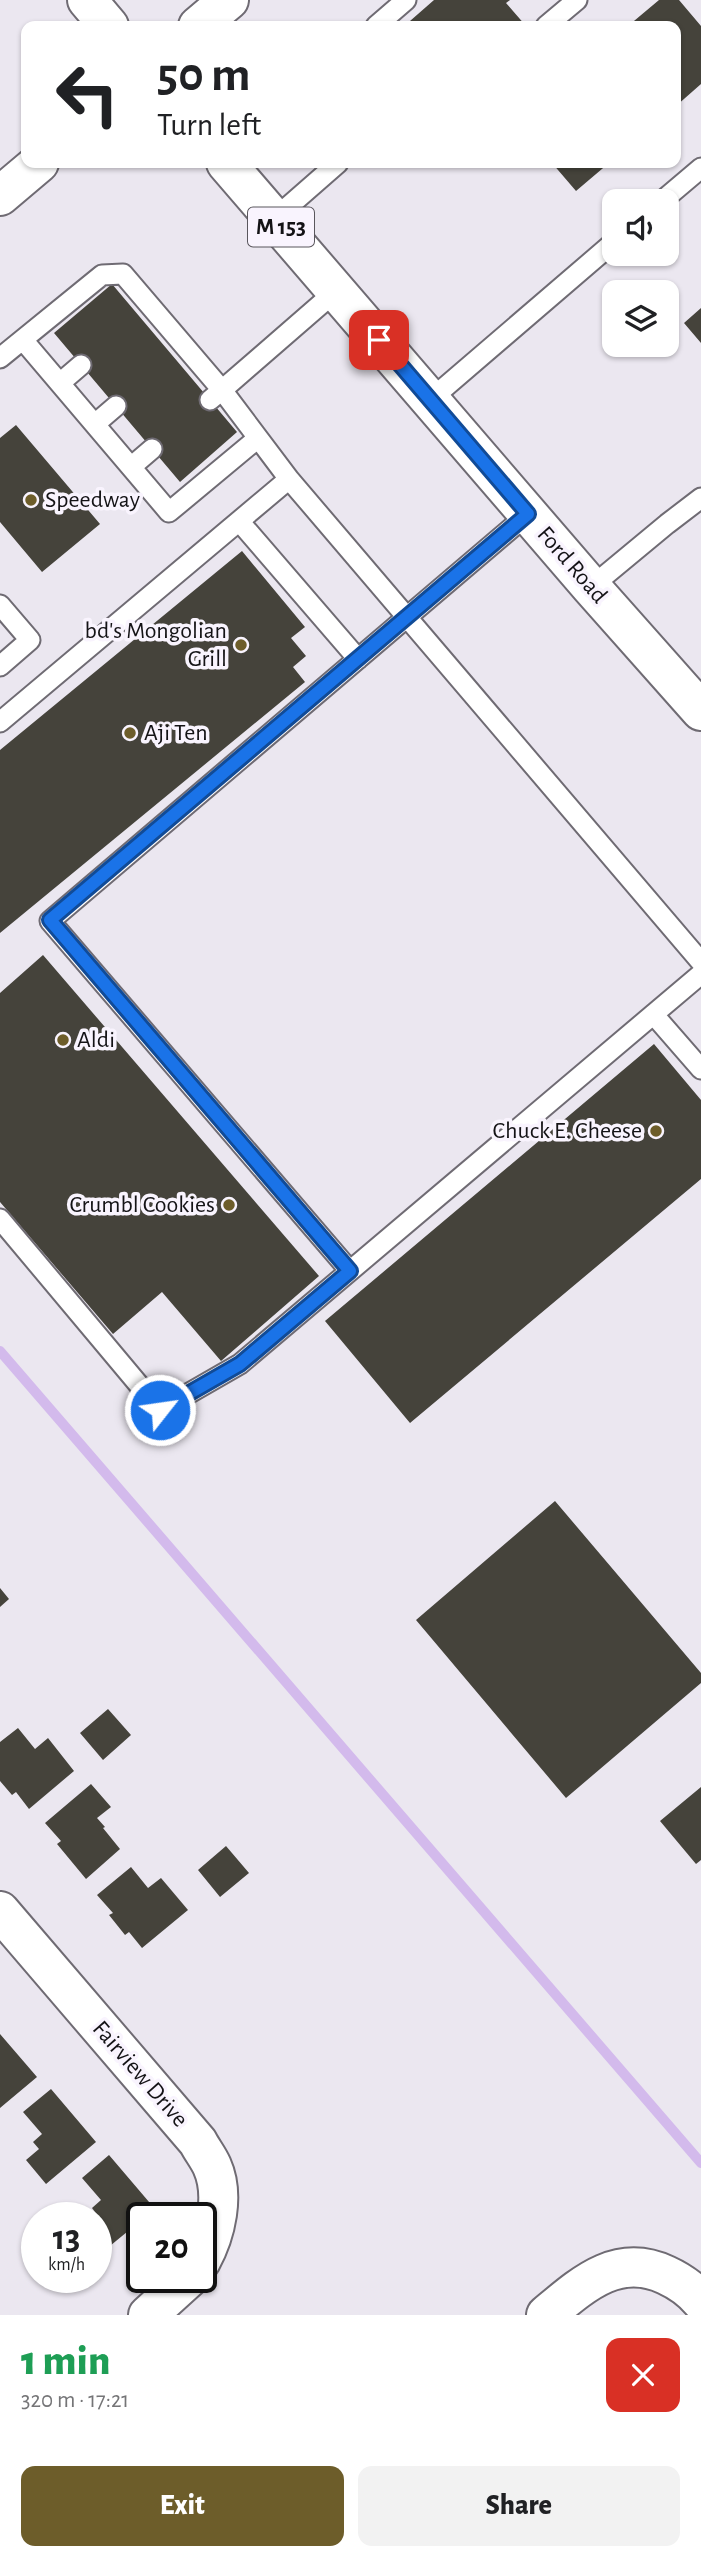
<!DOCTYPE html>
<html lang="en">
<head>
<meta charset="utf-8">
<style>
  body { margin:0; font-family:"Alegreya Sans",sans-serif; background:#f2f2f2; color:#202124; height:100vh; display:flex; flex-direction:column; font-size:26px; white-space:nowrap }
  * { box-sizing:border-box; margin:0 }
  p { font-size:23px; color:#757577 }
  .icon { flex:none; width:38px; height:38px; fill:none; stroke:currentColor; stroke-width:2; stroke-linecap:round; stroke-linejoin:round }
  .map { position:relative; height:2315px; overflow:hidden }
  .drawer { display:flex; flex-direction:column; background:#fff; flex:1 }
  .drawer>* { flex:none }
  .top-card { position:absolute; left:21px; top:21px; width:660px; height:147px; border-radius:14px; box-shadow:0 2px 5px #0004; background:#fff; color:#202124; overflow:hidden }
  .tools { position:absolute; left:602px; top:189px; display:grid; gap:14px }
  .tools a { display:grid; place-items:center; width:77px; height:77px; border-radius:14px; background:#fff; box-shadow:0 2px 5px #0004; font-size:35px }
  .speed { position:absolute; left:21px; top:2202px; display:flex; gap:14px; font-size:35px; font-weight:700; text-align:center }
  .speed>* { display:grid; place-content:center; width:91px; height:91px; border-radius:50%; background:#fff; box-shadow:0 2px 5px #0004; line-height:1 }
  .speed small { font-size:18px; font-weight:400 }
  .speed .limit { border:4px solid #111; border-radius:10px; background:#fff; color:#111 }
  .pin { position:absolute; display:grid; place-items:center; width:60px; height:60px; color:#fff; margin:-30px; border-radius:14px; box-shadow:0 4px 10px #0006 }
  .me { position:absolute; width:77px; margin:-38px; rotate:60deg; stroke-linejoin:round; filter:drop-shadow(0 0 5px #0008) }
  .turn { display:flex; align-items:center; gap:24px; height:147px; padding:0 21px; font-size:32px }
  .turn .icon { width:91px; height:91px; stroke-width:2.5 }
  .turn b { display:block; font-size:49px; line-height:60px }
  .round { display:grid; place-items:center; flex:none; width:74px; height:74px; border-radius:14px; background:#f2f2f2 }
  .summary { display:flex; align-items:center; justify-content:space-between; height:119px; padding:0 21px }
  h1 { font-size:42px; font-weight:800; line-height:52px; color:#1e9e55 }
  .action { display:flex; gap:14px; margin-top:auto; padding:14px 21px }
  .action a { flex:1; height:80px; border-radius:14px; background:#6d5d2a; color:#fff; font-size:28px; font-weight:800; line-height:80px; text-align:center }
  .action a+a { background:#f2f2f2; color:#202124 }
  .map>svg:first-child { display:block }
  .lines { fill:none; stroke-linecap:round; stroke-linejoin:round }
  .stream { stroke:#d3baec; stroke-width:10 }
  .building { fill:#45433b }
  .lane-casing { stroke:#6f6b73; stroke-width:23 }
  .street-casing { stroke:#6f6b73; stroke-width:42 }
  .secondary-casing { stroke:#6f6b73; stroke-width:42 }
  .primary-casing { stroke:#6f6b73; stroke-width:42 }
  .lane { stroke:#fff; stroke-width:19 }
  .street { stroke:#fff; stroke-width:38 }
  .secondary { stroke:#fff; stroke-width:38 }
  .primary { stroke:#fff; stroke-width:38 }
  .route-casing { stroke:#114b97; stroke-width:18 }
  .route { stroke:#1a73e8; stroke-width:12 }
  .poi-dot { fill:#6d5d2a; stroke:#f9f4fe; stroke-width:2.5 }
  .labels { text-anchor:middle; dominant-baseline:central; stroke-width:7; stroke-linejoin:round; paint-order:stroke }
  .shield { fill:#f9f4fe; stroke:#59565c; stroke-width:2 }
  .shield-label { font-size:23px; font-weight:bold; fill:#141316 }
  .poi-label { font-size:24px; fill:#141316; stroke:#f9f4fe; text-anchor:start }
  .street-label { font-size:24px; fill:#141316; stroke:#f9f4fe }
</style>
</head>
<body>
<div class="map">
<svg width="701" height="2315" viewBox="0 0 701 2315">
  <rect width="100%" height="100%" fill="#ebe7f0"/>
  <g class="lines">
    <path class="stream" d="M0,1351l701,812"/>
  </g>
  <path class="building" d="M434,0h76l-4,3 20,23h-112l-4,-5z
    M659,0h20l22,26v58l-25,22v-80h-48z
    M552,163h57l-33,28z
    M112,284l125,148 -57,50 -126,-149z
    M701,308v35l-17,-20z
    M16,425l84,99 -58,48 -42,-50v-84z
    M242,551l63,76 -14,11 15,18 -13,11 12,15 -305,251v-183z
    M43,955l276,321 -98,85 -59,-69 -49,42 -113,-132v-209z
    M654,1044l47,56v79l-291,244 -85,-102z
    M555,1501l146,172v10l-135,115 -150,-178z
    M0,1588l9,11 -9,8z
    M108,1709l23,26 -28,25 -23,-27z
    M18,1728l17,21 13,-11 26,33 -45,38 -13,-17 -4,3 -12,-14v-39z
    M91,1784l20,23 -14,11 8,9 -2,1 17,21 -34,30 -29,-35 4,-3 -16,-18z
    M701,1787v73l-5,4 -36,-43z
    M226,1846l23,27 -29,24 -22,-27z
    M131,1867l17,21 13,-10 27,32 -46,38 -13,-16 -4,3 -16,-20 4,-2 -16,-18z
    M0,2034l37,43 -37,31z
    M51,2089l45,53 -50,42 -20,-24 13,-11 -6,-7 9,-8 -19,-22z
    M109,2155l46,54 -50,41 -9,-10v-23l2,-1 -6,-8 9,-8 -19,-22z"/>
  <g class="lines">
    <g class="lane-casing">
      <path id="lane" d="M376,26l30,-26
        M546,26l31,-26
        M662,201l39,-33
        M274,219l64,-56
        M23,340l146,172 89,-74
        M0,358l102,-83 21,-1 99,116 114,-99
        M60,383l21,-18
        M210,400l12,-10 67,89
        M430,400l184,-158
        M95,424l21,-18
        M131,467l21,-18
        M239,521l119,138
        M591,587l76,-63 34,-26
        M0,605l30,35 -30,26
        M0,722l289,-243 412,483
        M654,1015l47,54
        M0,1219l160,191 80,-46 461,-390
        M350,1271l-300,-350 478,-407"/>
    </g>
    <g class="street-casing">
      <path id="street" d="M0,1911l198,231c4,8 10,15 14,24 13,29 4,68 -11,95
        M148,2315l42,-38
        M546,2315c36,-30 71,-63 120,-40 13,6 26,15 35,26"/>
    </g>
    <g class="secondary-casing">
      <path id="secondary" d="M198,26l31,-26
        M0,196l39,-33"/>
    </g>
    <g class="primary-casing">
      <path id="primary" d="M87,0l22,26
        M226,163l365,424 110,124"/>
    </g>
    <use href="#lane" class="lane"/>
    <use href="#street" class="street"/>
    <use href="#secondary" class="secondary"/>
    <use href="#primary" class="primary"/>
  </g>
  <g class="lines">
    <g class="route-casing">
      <path id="route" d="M160,1410l80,-46 110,-93 -300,-351 478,-406 -149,-174"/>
    </g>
    <use href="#route" class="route"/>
  </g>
  <g class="poi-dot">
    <circle cx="31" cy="500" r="7"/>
    <circle cx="241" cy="645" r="7"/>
    <circle cx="130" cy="733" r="7"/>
    <circle cx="63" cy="1040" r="7"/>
    <circle cx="656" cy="1131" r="7"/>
    <circle cx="229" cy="1205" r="7"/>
  </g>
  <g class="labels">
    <rect class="shield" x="248" y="207.5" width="66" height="39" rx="5"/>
    <g class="shield-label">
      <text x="281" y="227">M 153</text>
    </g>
    <g class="poi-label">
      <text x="45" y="500">Speedway</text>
      <text x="227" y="631" text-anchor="end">bd's Mongolian<tspan x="227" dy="28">Grill</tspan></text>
      <text x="144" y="733">Aji Ten</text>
      <text x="77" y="1040">Aldi</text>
      <text x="642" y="1131" text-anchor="end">Chuck E. Cheese</text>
      <text x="215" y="1205" text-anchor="end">Crumbl Cookies</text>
    </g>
    <g class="street-label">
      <text transform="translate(572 565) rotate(49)">Ford Road</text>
      <text transform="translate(140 2074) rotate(49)">Fairview Drive</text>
    </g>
  </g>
</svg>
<div class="tools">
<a><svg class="icon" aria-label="sound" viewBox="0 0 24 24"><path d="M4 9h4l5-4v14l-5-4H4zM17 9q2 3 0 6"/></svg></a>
<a><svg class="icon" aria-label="layers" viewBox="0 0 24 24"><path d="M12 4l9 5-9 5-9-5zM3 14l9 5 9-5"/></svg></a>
</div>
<div class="speed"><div>13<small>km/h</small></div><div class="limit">20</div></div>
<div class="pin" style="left:379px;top:340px;background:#d93025"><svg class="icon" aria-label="arrive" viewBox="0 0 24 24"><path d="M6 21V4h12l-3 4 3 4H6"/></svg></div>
<svg class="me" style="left:160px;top:1410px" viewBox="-20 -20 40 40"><circle r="17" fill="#1a73e8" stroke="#fff" stroke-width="3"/><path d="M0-11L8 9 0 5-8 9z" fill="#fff"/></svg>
<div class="top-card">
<div class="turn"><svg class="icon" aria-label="left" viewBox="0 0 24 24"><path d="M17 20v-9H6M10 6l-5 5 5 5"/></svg><div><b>50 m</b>Turn left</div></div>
</div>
</div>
<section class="drawer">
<div class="summary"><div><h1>1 min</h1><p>320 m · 17:21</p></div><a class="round" style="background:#d93025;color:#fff"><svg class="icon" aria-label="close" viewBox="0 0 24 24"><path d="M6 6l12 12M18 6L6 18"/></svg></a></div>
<div class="action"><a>Exit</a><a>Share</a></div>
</section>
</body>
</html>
